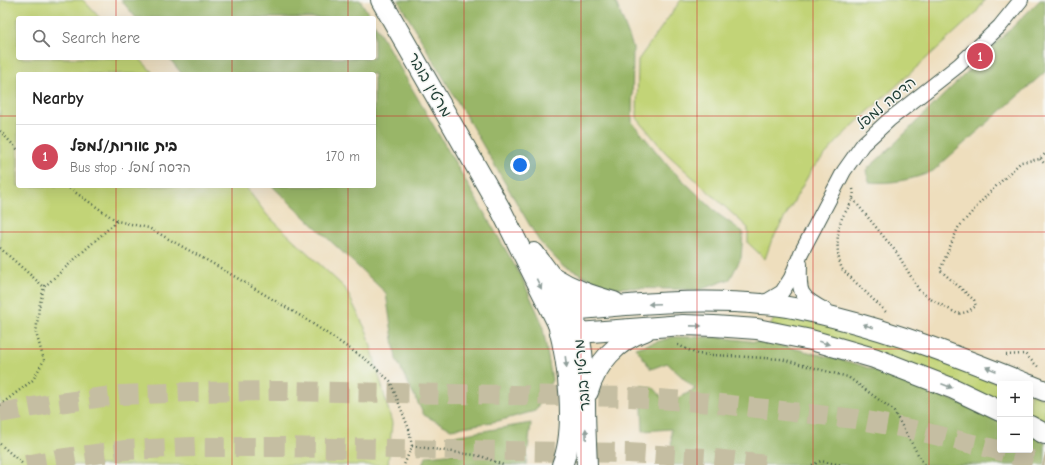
<!DOCTYPE html>
<meta charset="utf-8">
<style>
:root{--surface:#fff;--page:#f2f2f2;--text:#222;--muted:#767676;--line:#e0e0e0;--accent:#d1495b}
body{margin:0;font-family:"Comic Neue","Playpen Sans Hebrew",sans-serif;background:var(--page);color:var(--text)}
.controls{position:absolute;right:12px;bottom:12px;display:grid;overflow:hidden;border-radius:4px;box-shadow:0 4px 16px #0002}
.controls button{width:36px;height:36px;display:grid;place-items:center;padding:0;border:0;border-bottom:1px solid var(--line);background:var(--surface);color:var(--text);font:20px sans-serif}
.you{position:absolute;left:520px;top:165px;width:14px;height:14px;margin:-10px;border:3px solid #fff;border-radius:50%;background:#1a73e8;box-shadow:0 0 0 6px #1a73e833}
.badge{display:grid;place-items:center;width:26px;height:26px;border-radius:50%;background:var(--accent);color:#fff;font-size:13px;font-weight:700}
.pin{position:absolute;translate:-50% -50%;border:2px solid #fff;box-shadow:0 1px 4px #0006}
.list{margin:0;padding:0;list-style:none}
h2{display:flex;justify-content:space-between;align-items:center;height:52px;margin:0;padding:0 16px;font-size:17px}
h2 small{font-size:13px;font-weight:400;color:var(--muted)}
.list li{display:grid;grid-template-columns:26px 1fr auto;gap:12px;align-items:center;box-sizing:border-box;height:64px;padding:0 16px;border-top:1px solid var(--line)}
.list b{display:block;font-size:15px;white-space:nowrap}
.list p{margin:0;font-size:13px;white-space:nowrap;color:var(--muted)}
.list em{font-size:13px;font-style:normal;color:var(--muted)}
.icon{flex:none;width:22px;height:22px;fill:none;stroke:currentColor;stroke-width:2;stroke-linecap:round;stroke-linejoin:round}
.map{position:relative;flex:none;width:1045px;height:465px;overflow:hidden}
.search{position:absolute;background:var(--surface);box-shadow:0 4px 16px #0002;left:16px;top:16px;width:360px;height:44px;display:flex;align-items:center;gap:10px;box-sizing:border-box;padding:0 14px;border-radius:4px;color:var(--muted);font-size:15px}
.panel{position:absolute;background:var(--surface);box-shadow:0 4px 16px #0002;left:16px;top:72px;width:360px;height:116px;border-radius:4px}
.map>svg:first-child{display:block}
.green{fill:#c2d477;stroke:#708856}
.forest{fill:#99b668;stroke:#5c7a4e}
.lines{fill:none;stroke-linecap:round;stroke-linejoin:round}
.secondary-tunnel{stroke:#c5bea2;stroke-width:20;stroke-dasharray:20 10;stroke-linecap:butt}
.street-casing{stroke:#3e5549;stroke-width:16}
.secondary-casing{stroke:#3e5549;stroke-width:22}
.path{stroke:#3e5549;stroke-width:2.5;stroke-dasharray:1 3;stroke-linecap:butt}
.street{stroke:#fff;stroke-width:14}
.secondary{stroke:#fff;stroke-width:20}
.oneway{fill:#8f9e9a}
.grid{fill:none;stroke:#d62828;stroke-width:1;stroke-opacity:0.55}
.labels{text-anchor:middle;stroke-width:3;stroke-linejoin:round;paint-order:stroke}
.street-label{font-size:15px;fill:#1f3d34;stroke:#f6f6f2}
</style>
<div class="map">
<svg width="1045" height="465" viewBox="0 0 1045 465">
<rect width="100%" height="100%" fill="#f6f6f2"/>
<filter id="ink" filterUnits="userSpaceOnUse"><feTurbulence type="fractalNoise" baseFrequency=".025" numOctaves="2"/><feDisplacementMap in="SourceGraphic" scale="8" xChannelSelector="R" yChannelSelector="G"/><feConvolveMatrix kernelMatrix="1 2 1 2 8 2 1 2 1" color-interpolation-filters="sRGB"/></filter>
<filter id="wash" filterUnits="userSpaceOnUse"><feTurbulence type="fractalNoise" baseFrequency=".012" numOctaves="4" result="noise"/><feDisplacementMap in="SourceGraphic" scale="16" xChannelSelector="R" yChannelSelector="G"/><feGaussianBlur stdDeviation="0.9" result="paint"/><feColorMatrix in="noise" values="0 0 0 0 0 0 0 0 0 0 0 0 0 0 0 0 0 1.4 0 .05"/><feComposite in="paint" operator="in"/></filter>
<g filter="url(#wash)">
<rect width="100%" height="100%" fill="#eedebd"/>
<!-- green -->
<g class="green">
<path d="M0,0H83L100,18H18V58H139L154,74H18V186H245L267,215L345,288L367,332L392,423L388,465H0Z"/>
<path d="M681,0H985L975,14L847,131L812,169L771,242L765,259L748,243V228L665,152L637,118L638,60Z"/>
<path d="M776,313L887,339L1000,384V402L771,325Z"/>
<path d="M1030,393L1045,399V423L1030,416Z"/>
</g>
<!-- forest -->
<g class="forest">
<path d="M121,0H360L371,18H136Z"/>
<path d="M398,0H615L633,47L632,122L668,166L718,214L743,232L741,258L730,279L699,290L607,287L562,265L539,241Z"/>
<path d="M1040,0H1045V72L933,171C913,180 890,184 869,182L866,170L886,152Z"/>
<path d="M374,23L522,278L542,323L552,380L535,411L498,421L451,429L424,415L396,359L386,293L272,186H374V74H182L169,58H374Z"/>
<path d="M673,337H717L780,345L857,364L936,393L1000,421V450H1030V435L1045,442V465H672L671,429L643,431L641,386L653,387L668,404L695,389L667,363L651,369L636,348Z"/>
<path d="M531,423L526,465H422L427,456L456,453L454,436Z"/>
</g>
</g>
<g filter="url(#ink)">
<g class="lines">
<!-- secondary-tunnel -->
<g class="secondary-tunnel">
<path d="M0,413L50,404L120,395L193,392L279,391L631,397L711,403L856,419L910,429L994,449L1045,464"/>
<path d="M26,465L59,459L125,450L195,447H278L628,453L706,458L767,465"/>
</g>
<!-- street casing -->
<g class="street-casing">
<g id="street">
<path d="M800,264C799,292 798,296 825,310"/>
<path d="M762,304L782,292L791,278L801,253L844,171L863,144L889,120L959,65L1000,26L1021,0"/>
</g>
</g>
<!-- secondary casing -->
<g class="secondary-casing">
<g id="secondary">
<path d="M381,0L502,212L558,324C568,362 577,429 562,465"/>
<path d="M534,253C547,271 562,289 571,310C584,340 584,372 585,403C585,424 586,444 587,465"/>
<path d="M553,277C574,290 590,295 614,302"/>
<path d="M558,324L571,310C634,304 698,298 761,304C785,305 809,311 833,317C901,334 962,358 1027,384"/>
<path d="M558,324L578,333L683,325L714,326L757,329L811,340L874,358L954,389L1000,411"/>
<path d="M1030,385L1045,391"/>
<path d="M588,392C596,364 617,340 645,331"/>
<path d="M1030,426L1045,434"/>
</g>
</g>
<!-- path -->
<g class="path">
<path d="M0,131L18,150"/>
<path d="M1040,159L1045,164"/>
<path d="M66,186L117,221"/>
<path d="M853,189C856,199 846,210 842,218C836,233 836,254 842,269L886,312"/>
<path d="M853,199L897,253L919,290L932,300L958,314L967,312L976,306L974,300L940,270L958,228L987,195L1021,162L1040,159L1045,154"/>
<path d="M0,248L44,287"/>
<path d="M678,345L697,354L781,359L848,377L893,410L924,465"/>
<path d="M1006,355L1025,354L1038,367"/>
<path d="M0,405L33,380L44,360L36,333L39,307L44,287L117,221L149,228L217,266L304,318L368,361L390,381L409,429L412,446L404,465"/>
<path d="M0,444L24,465"/>
<path d="M412,446L481,456L503,465"/>
<path d="M812,465L821,461L841,465"/>
</g>
<!-- street -->
<use href="#street" class="street"/>
<!-- secondary -->
<use href="#secondary" class="secondary"/>
</g>
<!-- one-way arrows -->
<defs><path id="oneway-solid" d="M-6-.8H1V-3.2L6.5 0L1 3.2V.8H-6Z"/></defs>
<g class="oneway">
<use href="#oneway-solid" transform="translate(539 284) rotate(64)"/>
<use href="#oneway-solid" transform="translate(654 304) rotate(178)"/>
<use href="#oneway-solid" transform="translate(696 326) rotate(1)"/>
<use href="#oneway-solid" transform="translate(868 326) rotate(-163)"/>
<use href="#oneway-solid" transform="translate(824 343) rotate(16)"/>
<use href="#oneway-solid" transform="translate(566 362) rotate(83)"/>
<use href="#oneway-solid" transform="translate(991 369) rotate(-158)"/>
<use href="#oneway-solid" transform="translate(947 386) rotate(21)"/>
<use href="#oneway-solid" transform="translate(586 434) rotate(-92)"/>
</g>
</g>
<!-- grid -->
<path class="grid" d="M116,0V18M232,0V18M348,0V18M464,0V465M581,0V465M697,0V465M813,0V465M929,0V465M116,58V74M232,58V74M348,58V74M0,116H18M374,116H1045M116,186V465M232,186V465M348,186V465M0,232H1045M0,349H1045"/>
<g class="labels">
<!-- street labels -->
<g class="street-label">
<text transform="translate(430 85) rotate(60)" y="5">מרטין בובר</text>
<text transform="translate(886 103) rotate(-40)" y="5">הדסה למפל</text>
<text transform="translate(582 375) rotate(-95)" y="5">מרטין בובר</text>
</g>
</g>
</svg>
<div class="controls">
<button>+</button>
<button>−</button>
</div>
<div class="you"></div>
<div class="pin badge" style="left:980px;top:56px">1</div>
<div class="search"><svg class="icon" aria-label="search" viewBox="0 0 24 24"><circle cx="10" cy="10" r="6"/><path d="M15 15l6 6"/></svg>Search here</div>
<section class="panel">
<h2>Nearby<small></small></h2>
<ul class="list">
<li><span class="badge">1</span><div><b>בית אורות/למפל</b><p>Bus stop · הדסה למפל</p></div><em>170 m</em></li>
</ul>
</section>
</div>
